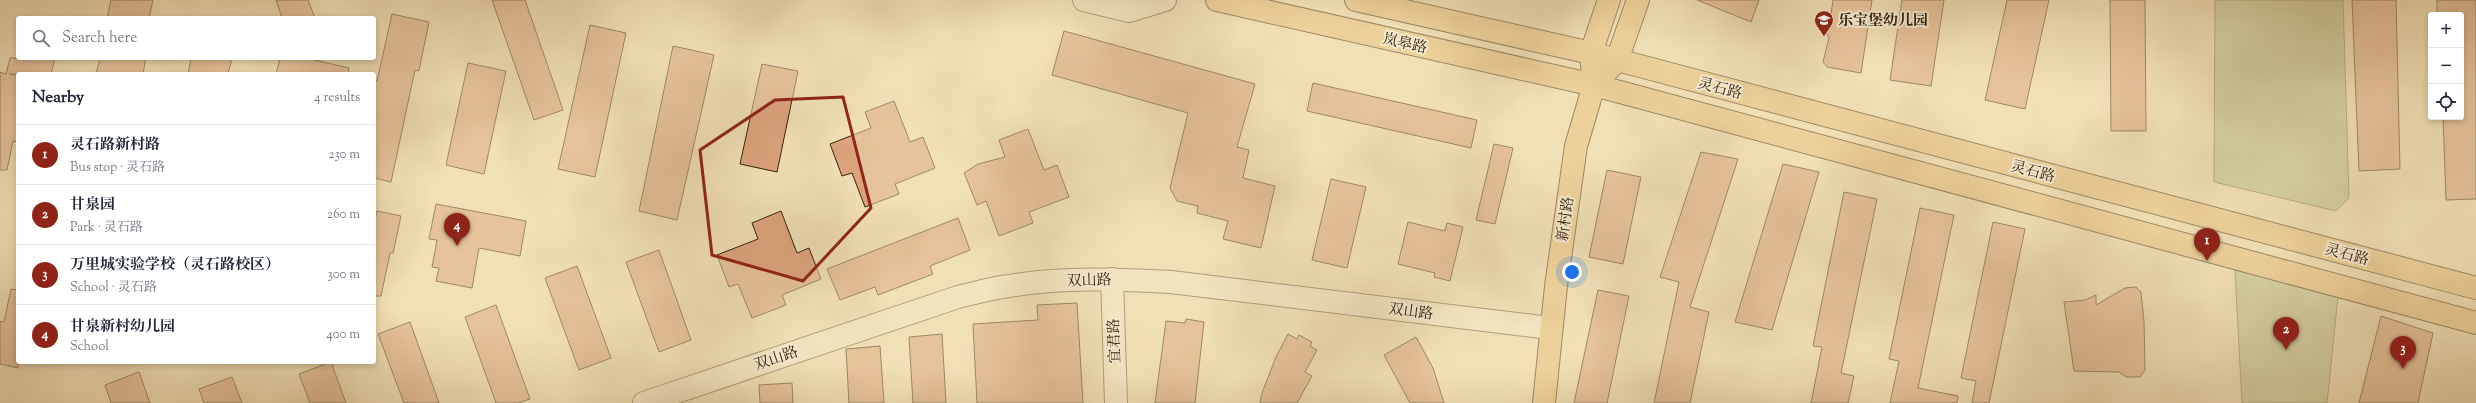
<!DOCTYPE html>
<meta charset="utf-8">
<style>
:root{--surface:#fff;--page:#f2f2f3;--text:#1f2937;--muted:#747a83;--line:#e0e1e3;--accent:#8f2418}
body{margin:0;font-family:"Sorts Mill Goudy","Noto Serif SC",serif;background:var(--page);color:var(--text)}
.controls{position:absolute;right:12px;top:12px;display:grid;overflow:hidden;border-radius:4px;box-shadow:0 2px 6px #0003}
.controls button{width:36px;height:36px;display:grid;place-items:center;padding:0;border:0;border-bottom:1px solid var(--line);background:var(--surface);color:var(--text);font:20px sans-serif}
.you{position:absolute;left:1572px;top:272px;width:14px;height:14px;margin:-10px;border:3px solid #fff;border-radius:50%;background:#1a73e8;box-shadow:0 0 0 6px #1a73e833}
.badge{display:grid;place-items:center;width:26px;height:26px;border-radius:50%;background:var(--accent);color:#fff;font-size:13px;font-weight:700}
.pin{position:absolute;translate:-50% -33px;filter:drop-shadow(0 1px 2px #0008)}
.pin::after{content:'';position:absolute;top:21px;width:14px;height:12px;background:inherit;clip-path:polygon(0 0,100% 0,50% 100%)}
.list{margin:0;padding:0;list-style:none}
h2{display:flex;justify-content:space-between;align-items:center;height:52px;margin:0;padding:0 16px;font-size:17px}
h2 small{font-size:13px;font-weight:400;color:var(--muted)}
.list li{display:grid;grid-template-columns:26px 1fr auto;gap:12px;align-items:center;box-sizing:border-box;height:60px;padding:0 16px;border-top:1px solid var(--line)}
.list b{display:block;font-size:15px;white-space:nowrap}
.list p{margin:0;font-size:13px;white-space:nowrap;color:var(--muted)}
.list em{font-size:13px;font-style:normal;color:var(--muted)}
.icon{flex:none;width:22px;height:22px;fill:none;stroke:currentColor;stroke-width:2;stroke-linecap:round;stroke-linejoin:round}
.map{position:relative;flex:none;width:2476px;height:403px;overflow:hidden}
.search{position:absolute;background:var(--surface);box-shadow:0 2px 6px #0003;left:16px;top:16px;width:360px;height:44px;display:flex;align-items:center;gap:10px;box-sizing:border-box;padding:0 14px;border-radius:4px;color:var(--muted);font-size:15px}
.panel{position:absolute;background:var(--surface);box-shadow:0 2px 6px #0003;left:16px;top:72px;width:360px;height:292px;border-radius:4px}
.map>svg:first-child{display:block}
.green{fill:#b8c28e;stroke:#76724e}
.building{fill:#dca37d;stroke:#34230e}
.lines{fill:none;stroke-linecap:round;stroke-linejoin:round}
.minor-casing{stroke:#635238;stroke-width:24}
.major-casing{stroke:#34230e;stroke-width:24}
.minor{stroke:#f6eacf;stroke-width:22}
.major{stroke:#e8c07a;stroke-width:22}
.marked{fill:none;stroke:#8f2418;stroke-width:3;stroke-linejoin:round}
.labels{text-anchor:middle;stroke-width:4;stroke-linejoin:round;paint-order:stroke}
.poi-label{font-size:15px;font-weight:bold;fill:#34230e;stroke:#f6eacf;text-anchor:start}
.street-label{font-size:15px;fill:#34230e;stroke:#f6eacf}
</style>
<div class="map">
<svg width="2476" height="403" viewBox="0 0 2476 403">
<rect width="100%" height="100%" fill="#f1dfb5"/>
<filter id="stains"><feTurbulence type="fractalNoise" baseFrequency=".005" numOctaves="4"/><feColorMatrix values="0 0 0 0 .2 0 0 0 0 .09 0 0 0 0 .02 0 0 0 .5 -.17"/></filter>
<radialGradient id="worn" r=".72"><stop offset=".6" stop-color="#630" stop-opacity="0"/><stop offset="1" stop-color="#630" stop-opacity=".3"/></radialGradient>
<!-- green -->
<g class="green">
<path d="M2215,0H2343L2349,198L2336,211L2214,182Z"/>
<path d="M2235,270L2338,297L2327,403H2242Z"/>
</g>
<!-- building -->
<g class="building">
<path d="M111,0H153L149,18H107Z"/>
<path d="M276,0H308L315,18H282Z"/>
<path d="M492,0H525L563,110L534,120Z"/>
<path d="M1697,0H1759L1751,22Z"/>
<path d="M1833,0H1872L1861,73L1827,67L1823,62L1829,38L1824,29L1825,24L1831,14Z"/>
<path d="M1902,0H1944L1931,86L1890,80Z"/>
<path d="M2007,0H2049L2025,109L1985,100Z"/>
<path d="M2110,0H2145L2146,131H2111Z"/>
<path d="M2352,0H2396L2400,169L2359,171Z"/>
<path d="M2437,0H2476V199L2446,200L2443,117H2461V15H2437Z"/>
<path d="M392,14L429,22L419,71L415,70L391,182L374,178V80L377,81Z"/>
<path d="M590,25L626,33L595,177L558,169Z"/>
<path d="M1064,31L1255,84L1237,147L1249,150L1243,178L1275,186L1261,248L1223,239L1228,221L1197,213L1198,206L1177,201L1170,188L1188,113L1052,75Z"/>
<path d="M673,46L714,55L677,220L639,211Z"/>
<path d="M10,58H55L51,74H9L18,76V142L13,141L7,170H0V72L6,74Z"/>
<path d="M100,58H146L143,74H96Z"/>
<path d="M191,58H232L228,74H188Z"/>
<path d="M280,58H306L349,68L348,74H276Z"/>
<path d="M468,63L506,71L484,174L446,165Z"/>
<path d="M762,64L798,71L777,172L740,164Z"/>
<path d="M1313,83L1477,120L1471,148L1307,111Z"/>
<path d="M894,101L910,142L923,137L935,168L895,184L899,194L865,207L852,173L842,176L830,144L871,128L865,112Z"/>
<path d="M1028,129L1044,170L1057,165L1069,197L1029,212L1033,223L999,236L986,201L977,205L964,173L978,164L1005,157L999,140Z"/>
<path d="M1494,144L1513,148L1495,224L1476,220Z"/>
<path d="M1701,152L1738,159L1690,307L1709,312L1690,403H1654L1679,282L1660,277Z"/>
<path d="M1783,164L1819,172L1772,330L1735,322Z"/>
<path d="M1607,170L1641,177L1623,264L1589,257Z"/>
<path d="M1331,179L1366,187L1347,268L1312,260Z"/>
<path d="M1844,192L1877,199L1841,373L1854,376L1848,403H1811L1822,347L1813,346Z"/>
<path d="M436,204L526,221L520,256L479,248L472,288L436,281L439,268L432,267L437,240L429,239Z"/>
<path d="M1920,208L1954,215L1918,388L1958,396L1957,403H1890L1899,361L1889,359Z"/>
<path d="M377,211L401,216L393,253H390L381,296H374V224Z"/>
<path d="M781,211L797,253L809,248L821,279L782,295L786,305L752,318L738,284L729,287L717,255L758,239L752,223Z"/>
<path d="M958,218L970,250L930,266L933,274L878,295L875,287L840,300L827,269Z"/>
<path d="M1408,222L1445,231L1447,223L1463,227L1450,281L1434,277L1435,273L1398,264Z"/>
<path d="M1993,222L2025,229L1989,403H1972L1976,381L1961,378Z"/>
<path d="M659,250L691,340L659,352L626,262Z"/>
<path d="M577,266L611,358L579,370L545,278Z"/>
<path d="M2136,287L2141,292L2144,322L2145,370L2140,377H2126L2119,372L2074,371L2064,302L2085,300L2096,295V305L2125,288Z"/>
<path d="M11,289L18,290V368L0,364V321L4,322Z"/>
<path d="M1598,290L1629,296L1607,403H1574Z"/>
<path d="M1077,303L1083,403H977L973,324L1038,320L1037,305Z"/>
<path d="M496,305L530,399L518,403H496L465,317Z"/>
<path d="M2381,316L2433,333L2418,403H2359Z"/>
<path d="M1186,319L1204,322L1195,403H1155L1166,321L1185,323Z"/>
<path d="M410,322L439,403H404L378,334Z"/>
<path d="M942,334L946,403H913L909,337Z"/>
<path d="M1288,334L1297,339L1299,335L1312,342L1310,346L1317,350L1305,372L1312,376L1297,403H1260L1262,393L1276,357Z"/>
<path d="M1416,337L1433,368L1444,403H1410L1384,355Z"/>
<path d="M880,346L884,403H849L846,349Z"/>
<path d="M331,362L346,403H310L299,374Z"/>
<path d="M139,372L150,403H111L105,385Z"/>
<path d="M232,377L242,403H204L199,389Z"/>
<path d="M792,383L793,403H760L759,385Z"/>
</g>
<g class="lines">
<!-- minor casing -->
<g class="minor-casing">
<g id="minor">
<path d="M1084,0L1129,11L1165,0"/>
<path d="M1112,279L1116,403"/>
<path d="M644,403L958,297C975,293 992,288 1009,286C1062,277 1117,279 1171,282L1550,328"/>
</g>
</g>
<!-- major casing -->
<g class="major-casing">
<g id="major">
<path d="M1217,0L1594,85L2476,323"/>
<path d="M1356,0L1591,53L2476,288"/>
<path d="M1607,71L1617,60L1638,0"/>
<path d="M1544,403L1556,286L1576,146L1594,85L1591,53L1609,0"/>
</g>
</g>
<!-- minor -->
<use href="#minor" class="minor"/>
<!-- major -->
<use href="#major" class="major"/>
</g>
<!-- marked area -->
<path d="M0 0H2476V403H0ZM843,97L871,208L803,281L712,255L700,150L775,100Z" fill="#f1dfb5" fill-opacity=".55" fill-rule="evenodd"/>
<path class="marked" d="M843,97L871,208L803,281L712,255L700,150L775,100Z"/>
<!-- icons -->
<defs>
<g id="school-pin" transform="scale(1)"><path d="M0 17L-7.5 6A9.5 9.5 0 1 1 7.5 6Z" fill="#8f2418" stroke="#f6eacf"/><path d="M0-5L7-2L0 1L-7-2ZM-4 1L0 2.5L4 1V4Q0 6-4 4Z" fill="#fff"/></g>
</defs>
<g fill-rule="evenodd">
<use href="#school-pin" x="1824" y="20"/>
</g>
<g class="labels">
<!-- poi labels -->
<g class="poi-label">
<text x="1838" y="25">乐宝堡幼儿园</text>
</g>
<!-- street labels -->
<g class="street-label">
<text transform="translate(1405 43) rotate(13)" y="5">岚皋路</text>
<text transform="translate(1720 88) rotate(15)" y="5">灵石路</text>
<text transform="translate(2033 171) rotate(15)" y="5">灵石路</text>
<text transform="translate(1565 219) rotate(-82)" y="5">新村路</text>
<text transform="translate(2347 254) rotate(15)" y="5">灵石路</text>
<text transform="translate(1089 280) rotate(-2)" y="5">双山路</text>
<text transform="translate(1411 311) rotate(7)" y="5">双山路</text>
<text transform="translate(1114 341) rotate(-92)" y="5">宜君路</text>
<text transform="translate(776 358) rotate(-19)" y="5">双山路</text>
</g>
</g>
<rect width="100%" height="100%" filter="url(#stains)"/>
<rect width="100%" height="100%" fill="url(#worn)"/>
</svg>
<div class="controls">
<button>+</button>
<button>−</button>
<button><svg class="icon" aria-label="locate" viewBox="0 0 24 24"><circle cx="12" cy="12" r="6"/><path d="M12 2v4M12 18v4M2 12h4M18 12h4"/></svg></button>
</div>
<div class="you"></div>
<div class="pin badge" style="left:2207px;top:261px">1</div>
<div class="pin badge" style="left:2286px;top:350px">2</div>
<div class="pin badge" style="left:2403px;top:369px">3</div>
<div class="pin badge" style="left:457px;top:246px">4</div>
<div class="search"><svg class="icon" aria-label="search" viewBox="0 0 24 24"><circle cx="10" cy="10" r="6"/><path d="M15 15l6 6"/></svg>Search here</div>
<section class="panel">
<h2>Nearby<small>4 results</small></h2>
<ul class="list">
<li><span class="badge">1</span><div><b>灵石路新村路</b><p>Bus stop · 灵石路</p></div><em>230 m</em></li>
<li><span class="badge">2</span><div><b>甘泉园</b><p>Park · 灵石路</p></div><em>260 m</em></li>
<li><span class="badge">3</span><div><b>万里城实验学校（灵石路校区）</b><p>School · 灵石路</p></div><em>300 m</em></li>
<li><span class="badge">4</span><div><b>甘泉新村幼儿园</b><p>School</p></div><em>400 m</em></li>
</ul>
</section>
</div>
